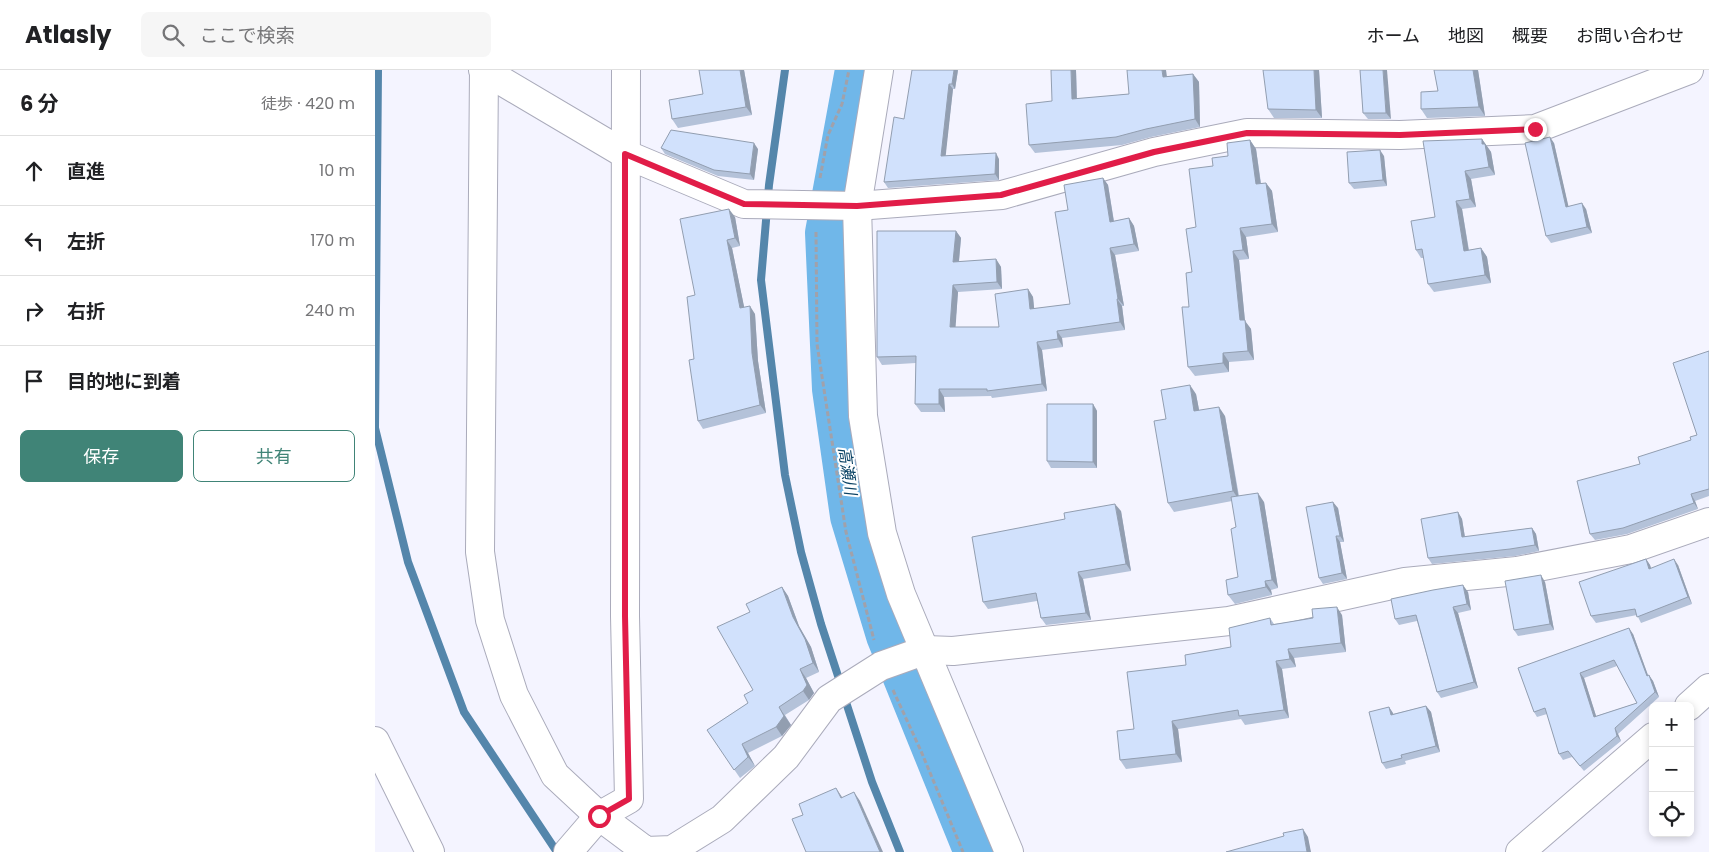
<!DOCTYPE html>
<html lang="ja">
<meta charset="utf-8">
<style>
:root{--surface:#fff;--page:#f6f6f6;--text:#202124;--muted:#757577;--line:#e0e0e0;--accent:#408477}
body{margin:0;font-family:Poppins,"Noto Sans JP",sans-serif;background:var(--page);color:var(--text)}
.controls{position:absolute;right:15px;bottom:15px;display:grid;overflow:hidden;border-radius:8px;box-shadow:0 2px 8px #0003}
.controls button{width:45px;height:45px;display:grid;place-items:center;padding:0;border:0;border-bottom:1px solid var(--line);background:var(--surface);color:var(--text);font:25px sans-serif}
.stop{position:absolute;width:15px;height:15px;margin:-11px;border:4px solid #e11d48;border-radius:50%;background:#fff}
.stop.end{background:#e11d48;border-color:#fff;box-shadow:0 1px 5px #0008}
.list{margin:0;padding:0;list-style:none}
h2{display:flex;justify-content:space-between;align-items:center;height:65px;margin:0;padding:0 20px;font-size:21px}
h2 small{font-size:16px;font-weight:400;color:var(--muted)}
.list li{display:grid;grid-template-columns:32px 1fr auto;gap:15px;align-items:center;box-sizing:border-box;height:70px;padding:0 20px;border-top:1px solid var(--line)}
.list b{display:block;font-size:19px;white-space:nowrap}
.list em{font-size:16px;font-style:normal;color:var(--muted)}
.actions{display:flex;gap:10px;padding:15px 20px}
.actions a{flex:1;padding:11px 0;border:1px solid var(--accent);border-radius:8px;text-align:center;font-size:18px;color:var(--accent)}
.actions .main{background:var(--accent);color:#fff}
.icon{flex:none;width:28px;height:28px;fill:none;stroke:currentColor;stroke-width:2;stroke-linecap:round;stroke-linejoin:round}
.map{position:relative;flex:none;width:1334px;height:782px;overflow:hidden}
header{display:flex;align-items:center;gap:30px;box-sizing:border-box;height:70px;padding:0 25px;background:var(--surface);border-bottom:1px solid var(--line)}
header strong{font-size:24px}
nav{display:flex;gap:28px;margin-inline-start:auto;font-size:18px}
.search{width:350px;height:45px;background:var(--page);display:flex;align-items:center;gap:12px;box-sizing:border-box;padding:0 18px;border-radius:8px;color:var(--muted);font-size:19px}
main{display:flex}
aside{flex:1;background:var(--surface)}
.map>svg:first-child{display:block}
.lines{fill:none;stroke-linecap:round;stroke-linejoin:round}
.stream{stroke:#5486ab;stroke-width:8}
.river{stroke:#70b7e9;stroke-width:48}
.minor-casing{stroke:#aaabbb;stroke-width:30}
.path{stroke:#a1a1aa;stroke-width:3;stroke-dasharray:5 2.5;stroke-linecap:butt}
.minor{stroke:#fff;stroke-width:28}
.wall{fill:#b4c2d9;fill-rule:evenodd}
.shaded-wall{fill:#929eb0}
.building{fill:#d1e1fc;stroke:#929eb0;fill-rule:evenodd}
.route{stroke:#e11d48;stroke-width:6}
.labels{text-anchor:middle;stroke-width:4;stroke-linejoin:round;paint-order:stroke}
.water-label{font-size:16px;font-style:italic;fill:#0b4365;stroke:#fff}
</style>
<header>
<strong>Atlasly</strong>
<div class="search"><svg class="icon" aria-label="search" viewBox="0 0 24 24"><circle cx="10" cy="10" r="6"/><path d="M15 15l6 6"/></svg>ここで検索</div>
<nav><a>ホーム</a><a>地図</a><a>概要</a><a>お問い合わせ</a></nav>
</header>
<main>
<aside>
<h2>6 分<small>徒歩 · 420 m</small></h2>
<ul class="list">
<li><svg class="icon" aria-label="ahead" viewBox="0 0 24 24"><path d="M12 20V5M6 11l6-6 6 6"/></svg><div><b>直進</b></div><em>10 m</em></li>
<li><svg class="icon" aria-label="left" viewBox="0 0 24 24"><path d="M17 20v-9H6M10 6l-5 5 5 5"/></svg><div><b>左折</b></div><em>170 m</em></li>
<li><svg class="icon" aria-label="right" viewBox="0 0 24 24"><path d="M7 20v-9h11M14 6l5 5-5 5"/></svg><div><b>右折</b></div><em>240 m</em></li>
<li><svg class="icon" aria-label="arrive" viewBox="0 0 24 24"><path d="M6 21V4h12l-3 4 3 4H6"/></svg><div><b>目的地に到着</b></div></li>
</ul>
<div class="actions"><a class="main">保存</a><a>共有</a></div>
</aside>
<div class="map">
<svg width="1334" height="782" viewBox="0 0 1334 782">
<rect width="100%" height="100%" fill="#f4f4ff"/>
<g class="lines">
<!-- stream -->
<g class="stream">
<path d="M3,0L0,358L33,492L89,642L182,782"/>
<path d="M410,0L394,115L386,210L410,405L426,482L446,554L466,615"/>
<path d="M469,626L497,712L525,782"/>
</g>
<!-- river -->
<path class="river" d="M484,0L454,163L461,319L479,446L515,565L603,782"/>
<!-- minor casing -->
<g class="minor-casing">
<g id="minor">
<path d="M108,0L250,84L369,134L482,136L627,125L779,82L872,63L1025,65L1160,59L1314,0"/>
<path d="M109,0L105,482L115,550L139,625L180,705L224,746L271,781L297,780L347,749L411,687L454,629L506,596L551,580L578,581L854,551L1030,512L1142,501L1256,479L1334,452"/>
<path d="M504,0L482,136L488,346L507,463L526,524L634,782"/>
<path d="M1314,636L1334,618"/>
<path d="M0,671L55,782"/>
<path d="M193,782L224,746L254,729L250,546L251,0"/>
<path d="M1145,782L1278,667"/>
</g>
</g>
<!-- path -->
<g class="path">
<path d="M445,108L453,65L467,34L474,0"/>
<path d="M441,162L442,274L471,462L499,570"/>
<path d="M518,620L546,681L588,782"/>
</g>
<!-- minor -->
<use href="#minor" class="minor"/>
</g>
<!-- wall -->
<g class="wall">
<path d="M369,0L377,45L303,58L297,49L328,24Z"/>
<path d="M583,0L580,19H578L570,86L624,89V110L513,118L509,112Z"/>
<path d="M701,0L702,29L754,24L792,7L818,4L824,12L825,57L776,67L747,75L660,83L654,75L677,31Z"/>
<path d="M944,0L947,48H899L893,39Z"/>
<path d="M985,0L1016,49H993L988,43Z"/>
<path d="M1059,0H1103L1110,46L1052,48L1046,39L1063,21Z"/>
<path d="M1107,69L1116,82L1120,105L1096,109L1101,137L1087,139L1094,180L1106,178L1112,187L1116,213L1059,222L1053,214L1049,188H1046L1041,180Z"/>
<path d="M875,70L881,79L886,113H891L897,121L903,162L871,167L874,189L864,190L870,251L876,259L879,290L854,292V302L820,306L813,297L814,237L821,157L838,96Z"/>
<path d="M1179,73L1193,136L1211,139L1217,163L1176,173L1171,166Z"/>
<path d="M286,78L383,79L379,110L343,106L290,84Z"/>
<path d="M1009,86L1012,116L979,119L974,113Z"/>
<path d="M728,108L733,115L739,151L754,148L759,156L764,181L740,185L749,236H747L750,260L687,268L688,277L667,280L672,321L617,328L616,326L569,327L570,342H546L540,334L541,293L507,295L502,287L581,161L586,168L584,192L621,189L626,197L627,219L583,222L580,257H624L653,219L658,227L659,239L695,234L693,140Z"/>
<path d="M360,147L365,176L357,178L369,237L380,244L383,291L391,343L328,359L323,351L320,225Z"/>
<path d="M1334,281V426L1320,431L1323,439L1252,464L1220,470L1215,464L1265,394L1316,370L1322,365Z"/>
<path d="M821,324L824,340L850,346L864,426L889,432L903,518L896,520L897,525L860,534L853,525L863,507L861,457L857,431L799,442L793,433L791,349Z"/>
<path d="M718,334L722,341V398H676L672,391Z"/>
<path d="M963,438L969,472H965L972,509L948,514L944,508Z"/>
<path d="M746,441L756,501L708,509L716,550L671,555L666,548L662,531L613,539L608,532Z"/>
<path d="M1083,442L1087,449L1090,467L1157,458L1161,464L1164,481L1140,486L1057,494L1053,488Z"/>
<path d="M1271,489L1275,495L1276,498L1303,495L1317,534L1266,553L1262,545L1221,553L1216,546Z"/>
<path d="M1170,512L1179,560L1143,566L1139,560Z"/>
<path d="M407,517L413,526L424,556L436,577L444,602L431,608L439,623L434,630L410,645L416,655L407,666L373,683L380,696L365,708L332,660L373,633L378,620L375,542Z"/>
<path d="M1093,522L1096,540L1083,543L1103,618L1066,628L1062,622L1042,551L1024,555L1020,549Z"/>
<path d="M967,545L971,582L919,588L921,597L907,599L914,648L870,655L866,649L803,659L807,692L751,699L745,690L759,659L856,577L895,548L899,554Z"/>
<path d="M1258,564L1273,605L1278,611L1284,627L1243,664L1246,671L1209,701L1197,687L1188,690L1184,684L1172,644L1162,647L1159,642L1143,598ZM1242,596L1262,633L1221,646L1209,608Z"/>
<path d="M1051,636L1056,642L1065,682L1030,691L1031,694L1011,699L1007,693L1014,637L1018,644Z"/>
</g>
<!-- shaded-wall -->
<g class="shaded-wall">
<path d="M365,0H369L377,45L371,37Z"/>
<path d="M579,0H583L580,19L577,14Z"/>
<path d="M696,0H701L702,37L697,29Z"/>
<path d="M787,0H791L793,14L788,7Z"/>
<path d="M939,0H944L947,48L941,40Z"/>
<path d="M1008,0H1012L1016,49L1011,43Z"/>
<path d="M1098,0H1103L1110,46L1104,37Z"/>
<path d="M818,4L824,12L825,57L820,49Z"/>
<path d="M574,14L578,19L570,92L566,86Z"/>
<path d="M1175,67L1179,73L1195,143L1191,137Z"/>
<path d="M1107,69L1116,82L1120,105L1114,97L1107,74Z"/>
<path d="M875,70L881,79L887,123L881,114Z"/>
<path d="M379,73L383,79L379,110L375,104Z"/>
<path d="M1005,80L1009,86L1012,116L1008,110Z"/>
<path d="M621,83L624,89V110L620,104Z"/>
<path d="M1090,101L1096,109L1101,137L1095,129Z"/>
<path d="M728,108L733,115L740,159L735,152Z"/>
<path d="M891,113L897,121L903,162L897,154Z"/>
<path d="M1081,131L1087,139L1095,189L1089,181Z"/>
<path d="M1207,133L1211,139L1217,163L1212,157Z"/>
<path d="M354,139L360,147L365,176L360,168Z"/>
<path d="M754,148L759,156L764,181L759,174Z"/>
<path d="M865,158L871,167L874,189L868,180Z"/>
<path d="M581,161L586,168L583,200L578,192Z"/>
<path d="M352,170L357,178L371,246L365,238Z"/>
<path d="M735,178L740,185L749,236L743,229Z"/>
<path d="M1106,178L1112,187L1116,213L1110,205Z"/>
<path d="M858,181L864,190L870,251L876,259L879,290L873,281L865,250Z"/>
<path d="M621,189L626,197L627,219L622,212Z"/>
<path d="M578,215L583,222L580,265L575,257Z"/>
<path d="M653,219L658,227L660,247L655,239Z"/>
<path d="M742,229L747,236L750,260L745,252Z"/>
<path d="M375,236L380,244L383,291L391,343L385,335L377,283Z"/>
<path d="M682,261L687,268L688,277L683,269Z"/>
<path d="M662,272L667,280L672,321L667,314Z"/>
<path d="M848,283L854,292V302L848,293Z"/>
<path d="M815,315L821,324L826,350L819,341Z"/>
<path d="M564,319L569,327L570,342L564,334Z"/>
<path d="M718,334L722,341V398L718,392Z"/>
<path d="M844,337L850,346L864,430L858,421Z"/>
<path d="M883,423L889,432L903,518L897,510Z"/>
<path d="M1316,424L1320,431L1323,439L1319,433Z"/>
<path d="M958,432L963,438L969,472L965,466Z"/>
<path d="M740,434L746,441L756,501L751,494Z"/>
<path d="M1083,442L1087,449L1091,474L1087,467Z"/>
<path d="M1157,458L1161,464L1164,481L1160,475Z"/>
<path d="M961,466L965,472L972,509L967,503Z"/>
<path d="M1271,489L1275,495L1278,505L1274,499Z"/>
<path d="M1299,489L1303,495L1317,534L1313,527Z"/>
<path d="M703,502L708,509L716,550L711,543Z"/>
<path d="M1166,505L1170,512L1179,560L1175,554Z"/>
<path d="M890,511L896,520L897,525L891,517Z"/>
<path d="M1088,515L1093,522L1096,540L1092,534Z"/>
<path d="M407,517L413,526L424,556L436,577L444,602L438,593L418,547Z"/>
<path d="M962,537L967,545L971,582L966,573Z"/>
<path d="M1078,537L1083,543L1103,618L1099,612Z"/>
<path d="M1254,558L1258,564L1275,611L1272,606Z"/>
<path d="M913,579L919,588L921,597L915,589Z"/>
<path d="M901,591L907,599L914,648L909,640Z"/>
<path d="M425,599L431,608L439,623L434,630L428,621Z"/>
<path d="M1205,603L1209,608L1223,652L1219,647Z"/>
<path d="M1274,605L1278,611L1284,627L1280,622Z"/>
<path d="M1051,636L1056,642L1065,682L1061,676Z"/>
<path d="M404,637L416,655L407,666L401,657Z"/>
<path d="M1014,637L1018,643L1020,651L1016,645Z"/>
<path d="M797,651L803,659L807,692L801,684Z"/>
<path d="M1240,658L1243,664L1246,671L1242,666Z"/>
<path d="M367,674L373,683L380,696L373,687Z"/>
<path d="M461,718L467,727L472,737L466,728Z"/>
<path d="M479,722L485,731L508,782H505Z"/>
<path d="M928,759L933,767L936,782H932Z"/>
</g>
<!-- building -->
<g class="building">
<path d="M324,0H365L371,37L297,49L294,30L328,24Z"/>
<path d="M537,0H579L577,14H574L566,86L621,83L620,104L509,112L519,47L529,49Z"/>
<path d="M676,0H696L697,29L754,24L752,0H787L788,7L818,4L820,49L771,59L741,67L654,75L651,34L677,31Z"/>
<path d="M888,0H939L941,40L893,39Z"/>
<path d="M985,0H1008L1011,43H988Z"/>
<path d="M1059,0H1098L1104,37L1046,39V22L1063,21Z"/>
<path d="M296,60L379,73L375,104L339,100L286,78Z"/>
<path d="M1175,67L1191,137L1207,133L1212,157L1171,166L1150,73Z"/>
<path d="M1107,69V74H1110L1114,97L1090,101L1095,129L1081,131L1089,181L1106,178L1110,205L1053,214L1047,179L1041,180L1036,151L1060,147L1048,71Z"/>
<path d="M875,70L881,114L891,113L897,154L865,158L868,180L858,181L865,250H870L873,281L848,283V293L813,297L807,237H814L811,203L817,202L811,159L821,157L814,99L838,96L837,88L853,86L852,73Z"/>
<path d="M1005,80L1008,110L974,113L972,82Z"/>
<path d="M728,108L735,152L754,148L759,174L735,178L743,229H742L745,252L682,261L683,269L662,272L667,314L612,321V319H564V334H540L541,286L502,287V161H581L578,192L621,189L622,212L578,215L575,257H624L620,224L653,219L655,239L695,234L680,142L693,140L689,115Z"/>
<path d="M354,139L360,168L352,170L365,238L375,236L377,283L385,335L323,351L314,290L319,289L312,227L320,225L305,149Z"/>
<path d="M1334,281V419L1316,424L1319,433L1248,458L1215,464L1202,411L1265,394L1263,387L1316,370L1315,367L1322,365L1298,293Z"/>
<path d="M815,315L819,341L844,337L858,421L793,433L779,351L791,349L786,320Z"/>
<path d="M672,334H718V392L672,391Z"/>
<path d="M883,423L897,510L890,511L891,517L853,525L851,510L863,507L856,459L861,457L856,427Z"/>
<path d="M958,432L965,466H961L967,503L944,508L931,437Z"/>
<path d="M740,434L751,494L703,502L711,543L666,548L661,523L608,532L597,467L690,449L689,443Z"/>
<path d="M1083,442L1087,467L1157,458L1160,475L1135,479L1053,488L1046,449Z"/>
<path d="M1271,489L1274,499L1299,489L1313,527L1262,547L1260,539L1216,546L1204,512Z"/>
<path d="M1166,505L1175,554L1139,560L1130,511Z"/>
<path d="M1088,515L1092,534L1078,537L1099,612L1062,622L1041,545L1020,549L1016,529L1058,520Z"/>
<path d="M407,517L418,547L430,569L438,593L425,599L432,615L428,621L404,637L409,646L401,657L367,674L373,687L359,700L332,660L373,633L369,625L378,620L342,557L375,542L371,534Z"/>
<path d="M962,537L966,573L913,579L915,589L901,591L909,640L864,646L863,640L797,651L801,684L745,690L742,661L759,659L752,602L811,595L810,585L856,577L854,558L895,548L896,555L938,548L937,539Z"/>
<path d="M1254,558L1272,606L1274,605L1280,622L1240,658L1242,666L1205,696L1193,681L1184,684L1170,638L1159,642L1143,598ZM1239,590L1262,633L1219,647L1205,603Z"/>
<path d="M1051,636L1061,676L1026,685L1027,688L1007,693L994,642L1014,637L1016,645Z"/>
<path d="M461,718L466,728L479,722L505,782H431L417,749L428,745L424,734Z"/>
<path d="M928,759L932,782H851L909,766L908,763Z"/>
</g>
<g class="lines">
<!-- route -->
<path class="route" d="M224,746L254,729L250,546V84L369,134L482,136L626,125L779,82L872,63L1025,65L1160,59"/>
</g>
<g class="labels">
<!-- water labels -->
<g class="water-label">
<text transform="translate(473 401) rotate(82)" y="6">高瀬川</text>
</g>
</g>
</svg>
<div class="controls">
<button>+</button>
<button>−</button>
<button><svg class="icon" aria-label="locate" viewBox="0 0 24 24"><circle cx="12" cy="12" r="6"/><path d="M12 2v4M12 18v4M2 12h4M18 12h4"/></svg></button>
</div>
<div class="stop" style="left:224px;top:746px"></div>
<div class="stop end" style="left:1160px;top:59px"></div>
</div>
</main>
